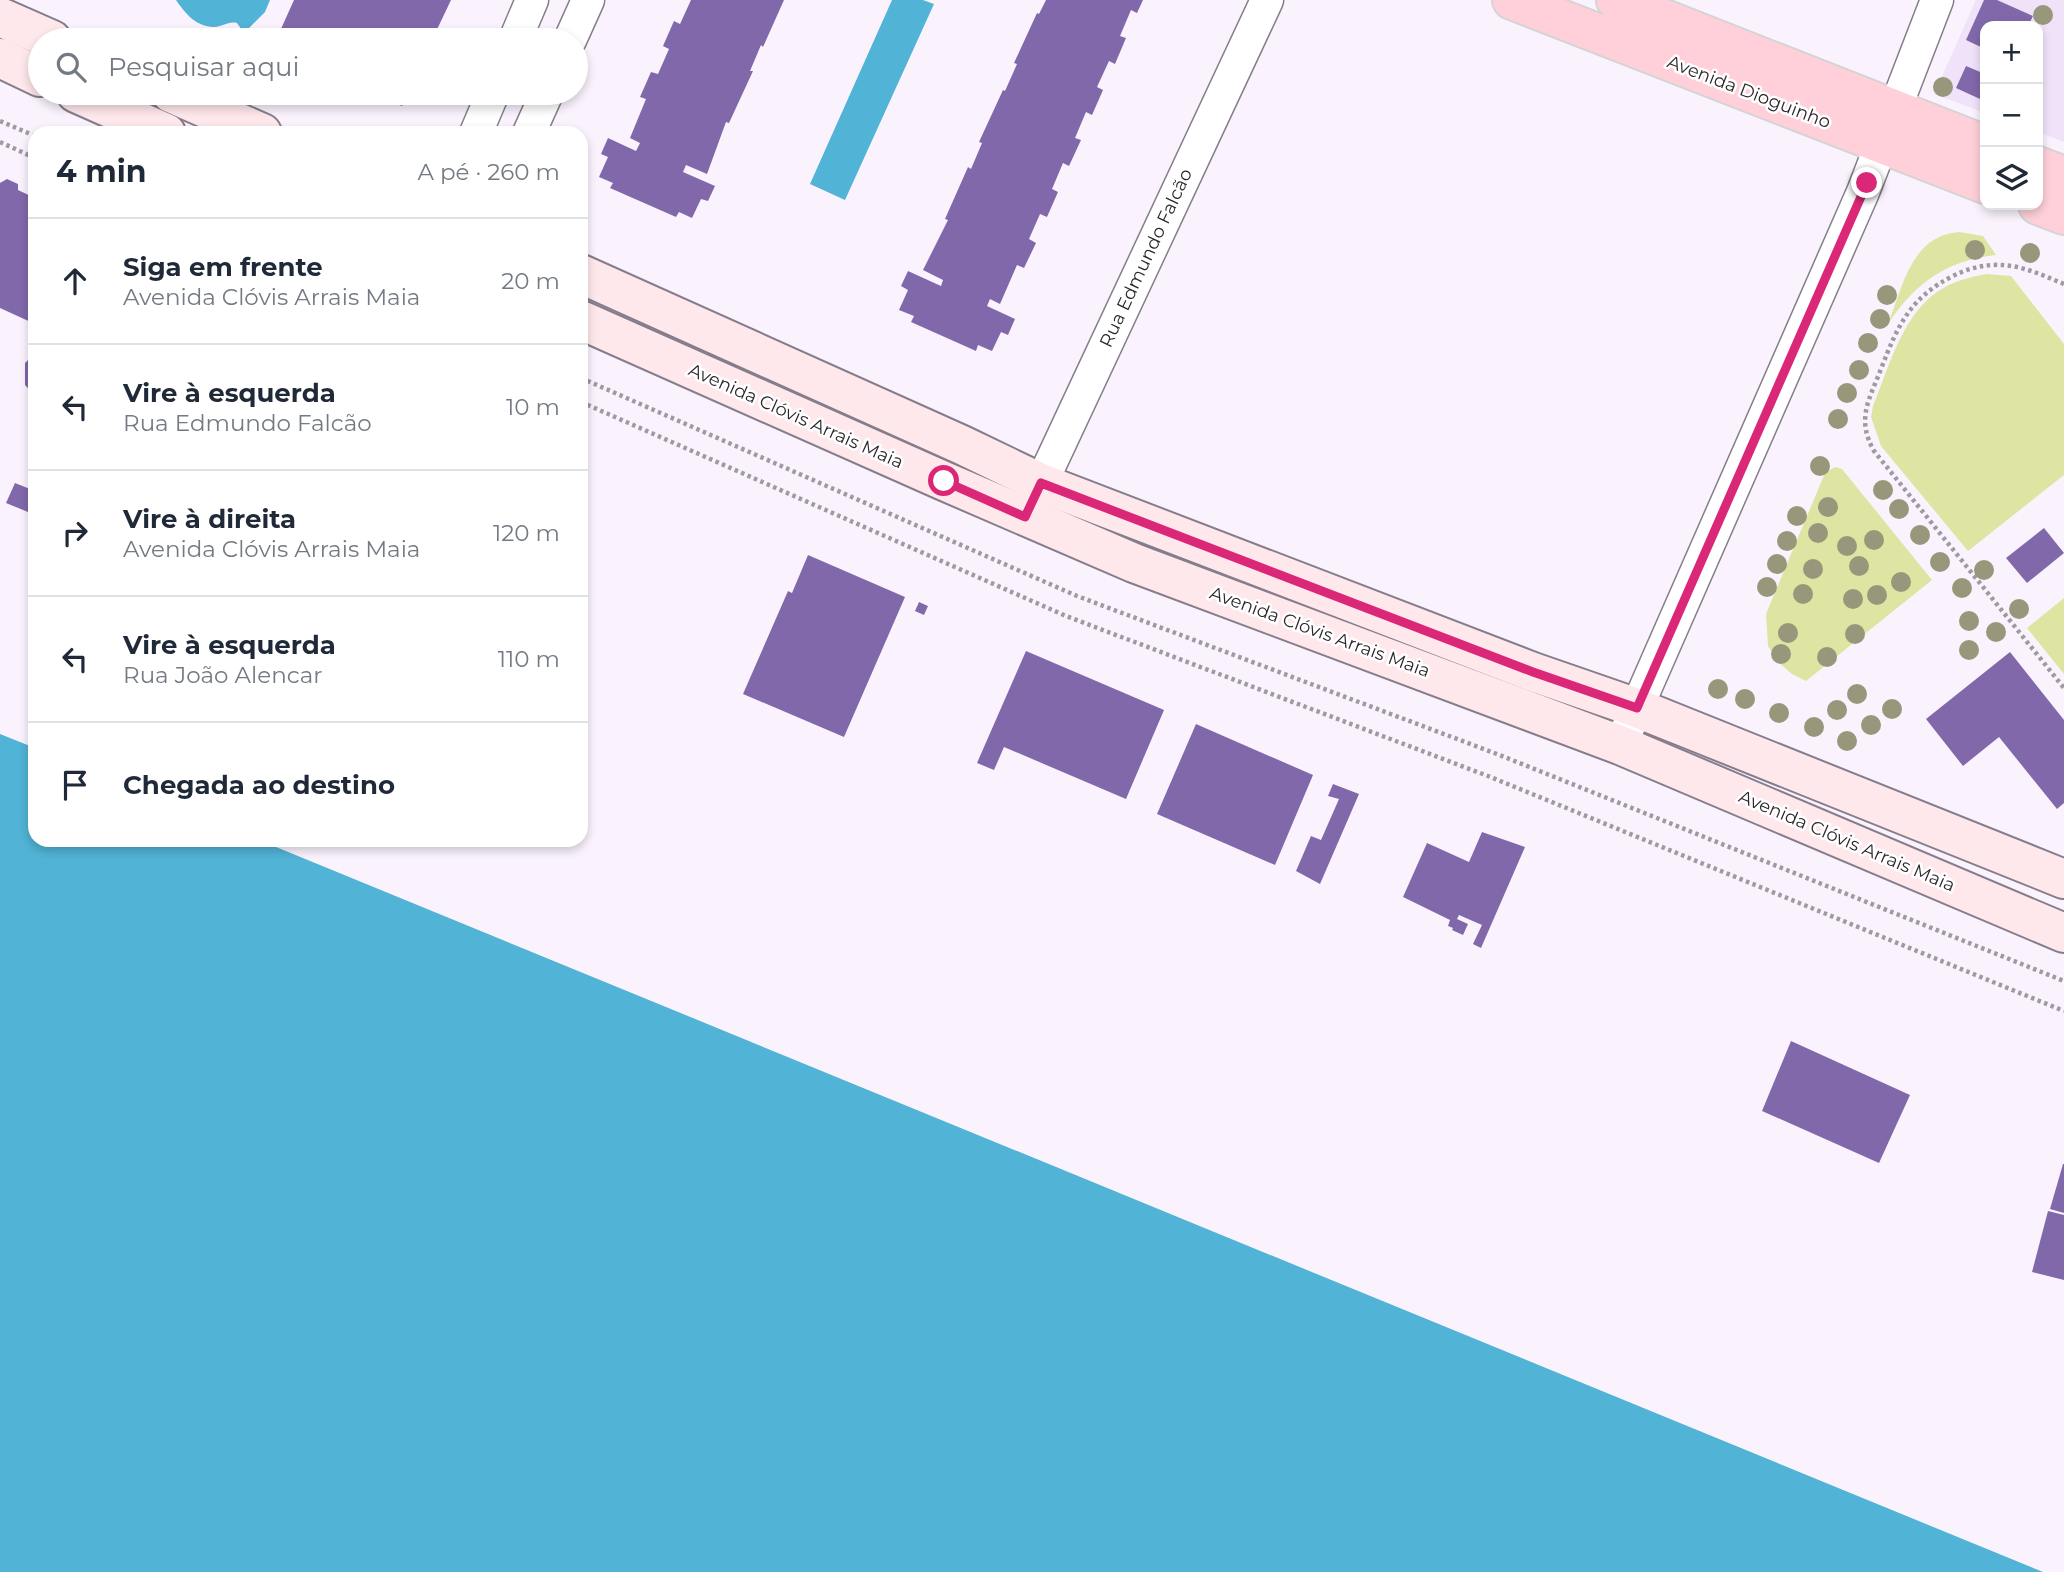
<!DOCTYPE html>
<html lang="pt">
<meta charset="utf-8">
<style>
:root{--surface:#fff;--page:#f6f6f7;--text:#1f2937;--muted:#747a83;--line:#e0e1e3}
body{margin:0;font-family:Montserrat,sans-serif;background:var(--page);color:var(--text)}
.controls{position:absolute;right:21px;top:21px;display:grid;overflow:hidden;border-radius:14px;box-shadow:0 4px 10px #0003}
.controls button{width:63px;height:63px;display:grid;place-items:center;padding:0;border:0;border-bottom:2px solid var(--line);background:var(--surface);color:var(--text);font:35px sans-serif}
.stop{position:absolute;width:21px;height:21px;margin:-16px;border:5px solid #db2777;border-radius:50%;background:#fff}
.stop.end{background:#db2777;border-color:#fff;box-shadow:0 2px 7px #0008}
.list{margin:0;padding:0;list-style:none}
h2{display:flex;justify-content:space-between;align-items:center;height:91px;margin:0;padding:0 28px;font-size:30px}
h2 small{font-size:23px;font-weight:400;color:var(--muted)}
.list li{display:grid;grid-template-columns:46px 1fr auto;gap:21px;align-items:center;box-sizing:border-box;height:126px;padding:0 28px;border-top:2px solid var(--line)}
.list b{display:block;font-size:26px;white-space:nowrap}
.list p{margin:0;font-size:23px;white-space:nowrap;color:var(--muted)}
.list em{font-size:23px;font-style:normal;color:var(--muted)}
.icon{flex:none;width:38px;height:38px;fill:none;stroke:currentColor;stroke-width:2;stroke-linecap:round;stroke-linejoin:round}
.map{position:relative;flex:none;width:2064px;height:1572px;overflow:hidden}
.search{position:absolute;background:var(--surface);box-shadow:0 4px 10px #0003;left:28px;top:28px;width:560px;height:77px;display:flex;align-items:center;gap:18px;box-sizing:border-box;padding:0 24px;border-radius:38px;color:var(--muted);font-size:26px}
.panel{position:absolute;background:var(--surface);box-shadow:0 4px 10px #0003;left:28px;top:126px;width:560px;height:721px;border-radius:21px}
.map>svg:first-child{display:block}
.built{fill:#f0e3f9}
.green{fill:#dee4a1}
.water{fill:#51b3d5}
.building{fill:#8168ab}
.lines{fill:none;stroke-linecap:round;stroke-linejoin:round}
.street-casing{stroke:#857d8b;stroke-width:35}
.secondary-casing{stroke:#857d8b;stroke-width:42}
.primary-casing{stroke:#d5d4d5;stroke-width:42}
.path{stroke:#9f9aa2;stroke-width:4.5;stroke-dasharray:3.5 3.5;stroke-linecap:butt}
.street{stroke:#fff;stroke-width:32}
.secondary{stroke:#ffe8ec;stroke-width:38}
.primary{stroke:#ffd0d9;stroke-width:38}
.tree{fill:#99977b}
.route{stroke:#db2777;stroke-width:9}
.labels{text-anchor:middle;stroke-width:5;stroke-linejoin:round;paint-order:stroke}
.street-label{font-size:18px;fill:#2b282d;stroke:#fff}
</style>
<div class="map">
<svg width="2064" height="1572" viewBox="0 0 2064 1572">
<rect width="100%" height="100%" fill="#faf3fe"/>
<!-- built -->
<path class="built" d="M1976,0H2064V142L2038,132V26H1985V113L1934,94Z"/>
<!-- green -->
<g class="green">
<path d="M1959,232L1983,236L1996,255C1947,260 1915,283 1888,324C1903,286 1911,236 1959,232Z"/>
<path d="M1986,274L2011,276L2064,344V475L1968,551L1881,446L1871,417L1873,406C1890,365 1903,310 1945,287C1958,280 1972,277 1986,274Z"/>
<path d="M1835,467L1842,469L1932,580L1806,681L1792,674L1778,662L1768,646L1766,614L1825,473Z"/>
<path d="M2064,598V674L2027,628Z"/>
</g>
<!-- water -->
<g class="water">
<path d="M176,0H270L265,12L244,33L237,23C228,21 222,27 214,27C196,27 185,13 176,0Z"/>
<path d="M892,0H923L934,4L845,200L810,184Z"/>
<path d="M0,734L35,748V840H259L2043,1572H0Z"/>
</g>
<!-- building -->
<g class="building">
<path d="M294,0H451L432,40H276Z"/>
<path d="M691,0H784L763,47L761,45L750,71H753L729,123L726,122L707,174L686,165L683,172L715,186L708,201L701,199L692,218L679,212L676,217L610,188L613,183L599,177L608,157L601,154L608,138L636,151L640,143L630,138L646,99L640,97L651,72L658,74L669,49L663,46L674,21L680,24Z"/>
<path d="M1046,0H1143L1137,13L1131,10L1120,36L1126,38L1115,64L1109,61L1097,87L1103,90L1092,115L1086,112L1075,138L1081,140L1069,166L1063,163L1052,189L1058,192L1047,217L1040,214L1029,239L1036,243L1024,268L1017,265L1000,304L990,299L987,306L1015,319L1008,335L1001,332L992,351L978,345L976,351L911,322L914,316L899,310L908,290L901,286L908,271L941,286L943,280L923,270L948,220L945,219L968,167L971,169L982,143L979,142L1003,90L1005,91L1017,64L1014,63L1037,13L1039,14Z"/>
<path d="M1984,0H1997L2033,16L2028,26H1985V49L1966,40Z"/>
<path d="M1966,66L1985,74V87L1980,99L1956,88Z"/>
<path d="M372,93H408L402,106Z"/>
<path d="M7,179L18,184V190L35,198V324L0,308V183Z"/>
<path d="M35,353V396L25,385V363Z"/>
<path d="M15,483L35,491L28,512L6,503Z"/>
<path d="M2044,528L2064,553L2027,583L2006,558Z"/>
<path d="M808,555L905,597L844,737L743,694L788,591L792,593Z"/>
<path d="M919,602L928,606L924,615L915,611Z"/>
<path d="M1026,651L1164,710L1126,799L1004,747L994,770L977,763Z"/>
<path d="M2010,652L2064,720V803L2057,809L1999,737L1963,766L1926,719Z"/>
<path d="M1196,724L1313,775L1275,865L1157,814Z"/>
<path d="M1333,784L1359,794L1320,884L1296,871L1311,836L1321,840L1339,799L1328,796Z"/>
<path d="M1482,832L1525,847L1481,948L1473,944L1482,925L1459,915L1457,919L1468,924L1463,935L1452,930L1453,928L1448,926L1450,920L1403,897L1427,843L1469,862Z"/>
<path d="M1791,1041L1910,1095L1879,1163L1762,1111Z"/>
<path d="M2063,1164H2064V1213L2050,1209Z"/>
<path d="M2048,1211L2064,1215V1280L2032,1272Z"/>
</g>
<g class="lines">
<!-- street casing -->
<g class="street-casing">
<g id="street">
<path d="M515,40L532,0"/>
<path d="M570,40L588,0"/>
<path d="M476,133L493,93"/>
<path d="M529,133L547,93"/>
<path d="M1032,503L1267,0"/>
<path d="M1627,730L1863,192L1937,0"/>
</g>
</g>
<!-- secondary casing -->
<g class="secondary-casing">
<g id="secondary">
<path d="M0,17L52,40"/>
<path d="M0,58L40,77"/>
<path d="M76,93L166,133"/>
<path d="M171,93L262,133"/>
<path d="M581,274L962,445L1041,483L1533,672L1637,708L2064,879"/>
<path d="M581,320L944,481L1134,563L1620,745L2064,933"/>
</g>
</g>
<!-- primary casing -->
<g class="primary-casing">
<g id="primary">
<path d="M1512,0L1985,184"/>
<path d="M1616,0L1985,145"/>
<path d="M2038,166L2064,176"/>
<path d="M2038,205L2064,215"/>
</g>
</g>
<!-- path -->
<g class="path">
<path d="M0,121L35,136"/>
<path d="M0,142L35,158"/>
<path d="M2064,284C2044,276 2024,266 2002,265C1986,264 1969,268 1955,275C1910,297 1898,325 1881,369C1869,400 1856,419 1874,451L2064,688"/>
<path d="M581,378L1077,596L1497,754L2064,981"/>
<path d="M581,402L1066,616L1488,776L2064,1011"/>
</g>
<!-- street -->
<use href="#street" class="street"/>
<!-- secondary -->
<use href="#secondary" class="secondary"/>
<!-- primary -->
<use href="#primary" class="primary"/>
</g>
<!-- trees -->
<g class="tree">
<circle cx="2043" cy="15" r="10"/>
<circle cx="1943" cy="87" r="10"/>
<circle cx="1975" cy="250" r="10"/>
<circle cx="2030" cy="253" r="10"/>
<circle cx="1887" cy="295" r="10"/>
<circle cx="1880" cy="319" r="10"/>
<circle cx="1868" cy="343" r="10"/>
<circle cx="1859" cy="370" r="10"/>
<circle cx="1847" cy="393" r="10"/>
<circle cx="1838" cy="419" r="10"/>
<circle cx="1820" cy="466" r="10"/>
<circle cx="1883" cy="490" r="10"/>
<circle cx="1828" cy="507" r="10"/>
<circle cx="1899" cy="509" r="10"/>
<circle cx="1797" cy="516" r="10"/>
<circle cx="1818" cy="533" r="10"/>
<circle cx="1920" cy="535" r="10"/>
<circle cx="1874" cy="540" r="10"/>
<circle cx="1787" cy="541" r="10"/>
<circle cx="1847" cy="546" r="10"/>
<circle cx="1940" cy="562" r="10"/>
<circle cx="1777" cy="564" r="10"/>
<circle cx="1859" cy="566" r="10"/>
<circle cx="1813" cy="569" r="10"/>
<circle cx="1984" cy="570" r="10"/>
<circle cx="1901" cy="582" r="10"/>
<circle cx="1767" cy="587" r="10"/>
<circle cx="1962" cy="588" r="10"/>
<circle cx="1803" cy="594" r="10"/>
<circle cx="1877" cy="595" r="10"/>
<circle cx="1853" cy="599" r="10"/>
<circle cx="2019" cy="609" r="10"/>
<circle cx="1969" cy="621" r="10"/>
<circle cx="1996" cy="632" r="10"/>
<circle cx="1788" cy="633" r="10"/>
<circle cx="1855" cy="634" r="10"/>
<circle cx="1969" cy="650" r="10"/>
<circle cx="1781" cy="654" r="10"/>
<circle cx="1827" cy="657" r="10"/>
<circle cx="1718" cy="689" r="10"/>
<circle cx="1857" cy="694" r="10"/>
<circle cx="1745" cy="699" r="10"/>
<circle cx="1892" cy="709" r="10"/>
<circle cx="1837" cy="710" r="10"/>
<circle cx="1779" cy="713" r="10"/>
<circle cx="1871" cy="725" r="10"/>
<circle cx="1814" cy="727" r="10"/>
<circle cx="1847" cy="741" r="10"/>
</g>
<g class="lines">
<!-- route -->
<path class="route" d="M944,481L1025,517L1041,483L1533,672L1637,708L1867,183"/>
</g>
<g class="labels">
<!-- street labels -->
<g class="street-label">
<text transform="translate(1749 92) rotate(21)" y="6">Avenida Dioguinho</text>
<text transform="translate(1146 258) rotate(-65)" y="6">Rua Edmundo Falcão</text>
<text transform="translate(796 416) rotate(24)" y="6">Avenida Clóvis Arrais Maia</text>
<text transform="translate(1320 632) rotate(20)" y="6">Avenida Clóvis Arrais Maia</text>
<text transform="translate(1847 841) rotate(23)" y="6">Avenida Clóvis Arrais Maia</text>
</g>
</g>
</svg>
<div class="controls">
<button>+</button>
<button>−</button>
<button><svg class="icon" aria-label="layers" viewBox="0 0 24 24"><path d="M12 4l9 5-9 5-9-5zM3 14l9 5 9-5"/></svg></button>
</div>
<div class="stop" style="left:944px;top:481px"></div>
<div class="stop end" style="left:1867px;top:183px"></div>
<div class="search"><svg class="icon" aria-label="search" viewBox="0 0 24 24"><circle cx="10" cy="10" r="6"/><path d="M15 15l6 6"/></svg>Pesquisar aqui</div>
<section class="panel">
<h2>4 min<small>A pé · 260 m</small></h2>
<ul class="list">
<li><svg class="icon" aria-label="ahead" viewBox="0 0 24 24"><path d="M12 20V5M6 11l6-6 6 6"/></svg><div><b>Siga em frente</b><p>Avenida Clóvis Arrais Maia</p></div><em>20 m</em></li>
<li><svg class="icon" aria-label="left" viewBox="0 0 24 24"><path d="M17 20v-9H6M10 6l-5 5 5 5"/></svg><div><b>Vire à esquerda</b><p>Rua Edmundo Falcão</p></div><em>10 m</em></li>
<li><svg class="icon" aria-label="right" viewBox="0 0 24 24"><path d="M7 20v-9h11M14 6l5 5-5 5"/></svg><div><b>Vire à direita</b><p>Avenida Clóvis Arrais Maia</p></div><em>120 m</em></li>
<li><svg class="icon" aria-label="left" viewBox="0 0 24 24"><path d="M17 20v-9H6M10 6l-5 5 5 5"/></svg><div><b>Vire à esquerda</b><p>Rua João Alencar</p></div><em>110 m</em></li>
<li><svg class="icon" aria-label="arrive" viewBox="0 0 24 24"><path d="M6 21V4h12l-3 4 3 4H6"/></svg><div><b>Chegada ao destino</b></div></li>
</ul>
</section>
</div>
